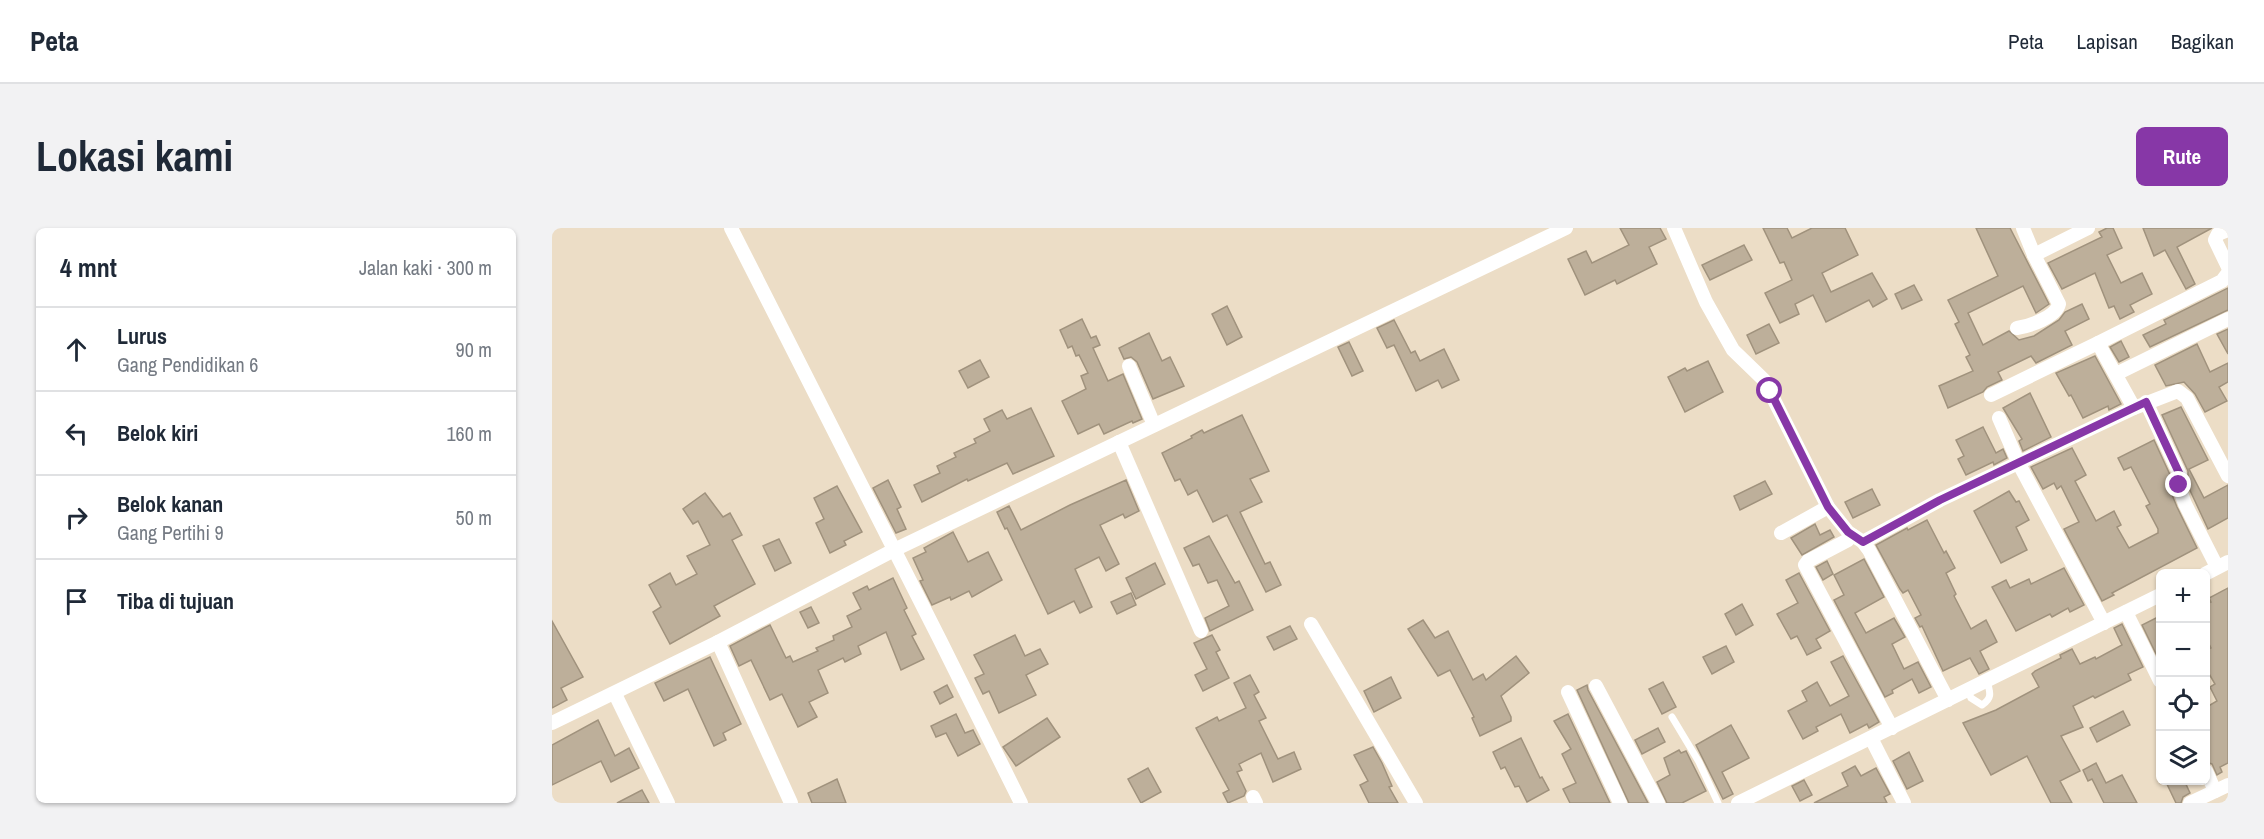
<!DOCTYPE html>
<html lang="id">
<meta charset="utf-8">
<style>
:root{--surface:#fff;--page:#f2f2f3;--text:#1f2937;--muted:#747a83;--line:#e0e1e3;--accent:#8737a7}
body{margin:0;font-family:"Archivo Narrow",sans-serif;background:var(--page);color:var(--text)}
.controls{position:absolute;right:18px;bottom:18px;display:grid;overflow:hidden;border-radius:9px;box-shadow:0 2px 4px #0004}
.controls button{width:54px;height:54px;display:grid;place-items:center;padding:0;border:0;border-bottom:2px solid var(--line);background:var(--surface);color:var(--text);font:30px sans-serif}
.stop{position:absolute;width:18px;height:18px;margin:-14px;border:4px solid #8737a7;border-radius:50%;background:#fff}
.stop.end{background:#8737a7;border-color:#fff;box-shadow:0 2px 6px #0008}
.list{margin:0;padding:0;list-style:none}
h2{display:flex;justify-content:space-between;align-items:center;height:78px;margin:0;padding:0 24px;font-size:26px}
h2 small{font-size:20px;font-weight:400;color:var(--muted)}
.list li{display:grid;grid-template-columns:39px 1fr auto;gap:18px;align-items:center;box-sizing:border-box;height:84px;padding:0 24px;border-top:2px solid var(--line)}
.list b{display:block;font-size:22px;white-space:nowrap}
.list p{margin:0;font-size:20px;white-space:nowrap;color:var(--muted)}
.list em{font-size:20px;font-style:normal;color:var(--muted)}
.icon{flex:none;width:33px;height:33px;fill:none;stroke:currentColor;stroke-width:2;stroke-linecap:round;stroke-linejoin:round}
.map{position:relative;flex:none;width:1676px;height:575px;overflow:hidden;border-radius:9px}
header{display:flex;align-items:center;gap:36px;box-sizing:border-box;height:84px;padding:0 30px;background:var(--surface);border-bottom:2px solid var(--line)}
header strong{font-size:28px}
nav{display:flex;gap:33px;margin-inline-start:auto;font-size:21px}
.intro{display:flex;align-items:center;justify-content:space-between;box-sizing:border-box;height:144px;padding:0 36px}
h1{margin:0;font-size:42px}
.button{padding:15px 27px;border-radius:9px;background:var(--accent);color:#fff;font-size:21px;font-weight:700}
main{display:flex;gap:36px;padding:0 36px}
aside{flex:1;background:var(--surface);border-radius:9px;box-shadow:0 2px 4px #0004}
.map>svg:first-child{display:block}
.building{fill:#bdaf9a;stroke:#a0927d;stroke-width:1.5}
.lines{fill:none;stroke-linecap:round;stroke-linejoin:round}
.service{stroke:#fff;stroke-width:7}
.minor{stroke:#fff;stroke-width:14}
.route{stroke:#8737a7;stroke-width:8}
</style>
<header>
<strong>Peta</strong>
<nav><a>Peta</a><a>Lapisan</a><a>Bagikan</a></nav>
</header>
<div class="intro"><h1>Lokasi kami</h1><a class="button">Rute</a></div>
<main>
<aside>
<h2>4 mnt<small>Jalan kaki · 300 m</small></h2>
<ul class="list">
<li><svg class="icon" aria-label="ahead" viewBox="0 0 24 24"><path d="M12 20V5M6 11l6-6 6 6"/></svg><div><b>Lurus</b><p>Gang Pendidikan 6</p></div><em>90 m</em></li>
<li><svg class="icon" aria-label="left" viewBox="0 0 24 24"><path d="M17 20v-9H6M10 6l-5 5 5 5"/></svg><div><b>Belok kiri</b></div><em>160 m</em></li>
<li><svg class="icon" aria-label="right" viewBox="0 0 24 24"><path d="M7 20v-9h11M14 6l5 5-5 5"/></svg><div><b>Belok kanan</b><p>Gang Pertihi 9</p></div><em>50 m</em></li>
<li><svg class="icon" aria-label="arrive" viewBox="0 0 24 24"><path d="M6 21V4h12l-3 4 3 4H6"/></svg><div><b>Tiba di tujuan</b></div></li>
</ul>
</aside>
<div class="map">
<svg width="1676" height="575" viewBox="0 0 1676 575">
<rect width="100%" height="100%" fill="#ecddc6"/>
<!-- building -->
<g class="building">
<path d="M1068,0H1108L1114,11L1097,19L1105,36L1065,56L1063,52L1033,67L1016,31L1034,23L1040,35L1077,17Z"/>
<path d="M1211,0H1235L1240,10L1260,0H1293L1306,27L1270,45L1279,64L1320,45L1335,71L1321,79L1317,72L1274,94L1261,67L1243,76L1247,86L1228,95L1213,65L1240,52L1232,34L1228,35Z"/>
<path d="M1424,0H1458L1497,76L1484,85L1471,58L1416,85L1431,117L1457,103L1467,112L1482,108L1507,92L1513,84L1530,76L1537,91L1513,103L1520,117L1484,135L1479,128L1446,144L1450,152L1435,159L1431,164L1396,180L1387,158L1421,143L1414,129L1418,127L1403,96L1407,94L1396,72L1446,48Z"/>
<path d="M1555,0H1561L1570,20L1555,27L1569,55L1590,45L1600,66L1578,77L1582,84L1568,91L1562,78L1557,80L1543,45L1510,61L1496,35L1550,9L1547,4Z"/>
<path d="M1591,0H1660L1625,19L1643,56L1634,61L1613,22L1602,28Z"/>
<path d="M1192,17L1200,32L1158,52L1150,37Z"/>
<path d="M1362,57L1370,72L1350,81L1343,66Z"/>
<path d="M1676,60V82L1598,119L1591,107L1614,96L1612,92Z"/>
<path d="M675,78L690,109L675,117L660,86Z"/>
<path d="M530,91L539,110L544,108L548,117L541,120L556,153L571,146L590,191L581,195L580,193L552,206L547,196L526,206L510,173L534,161L529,148L536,145L527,127L524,128L520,118L516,120L508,102Z"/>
<path d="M842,92L859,125L863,123L868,133L892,121L907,152L890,160L886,152L864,163L842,117L835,120L825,100Z"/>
<path d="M1217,96L1227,115L1204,126L1195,107Z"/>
<path d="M1676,101V126L1665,106Z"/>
<path d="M597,105L610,133L618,129L632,158L601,171L585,134L579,129L572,131L567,120Z"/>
<path d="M1569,113L1577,129L1567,134L1558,119Z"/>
<path d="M797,114L811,143L800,148L786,119Z"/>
<path d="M1645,116L1658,144L1676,135V154L1667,159L1675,173L1653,184L1643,166L1632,154L1614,158L1603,137Z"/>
<path d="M1543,128L1569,176L1557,182L1556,178L1531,190L1519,167L1517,168L1504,145Z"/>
<path d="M428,132L437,149L416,160L407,143Z"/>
<path d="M1156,133L1171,164L1133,184L1116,149L1133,140L1135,143Z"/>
<path d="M1478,165L1499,209L1471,223L1467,213L1470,211L1451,180Z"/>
<path d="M1629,179L1656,232L1637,241L1652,270L1676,257V290L1656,301L1636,258V243L1610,187Z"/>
<path d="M479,180L502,228L461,246L455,235L416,253L415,251L370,274L362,257L388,245L385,238L404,229L402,225L424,215L422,211L438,203L432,191L450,182L455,191Z"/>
<path d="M690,187L717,243L698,251L710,274L688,284L713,336L718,334L729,357L714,364L675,287L661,294L645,262L636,267L628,251L623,253L610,225L640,210L639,208L650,202L652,205Z"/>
<path d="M1431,199L1444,225L1451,221L1455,230L1442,237L1441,234L1414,247L1406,231L1412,228L1404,212Z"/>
<path d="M1602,212L1619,249L1618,262L1625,279L1645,320L1560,365L1562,367L1550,373L1512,301L1527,294L1509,258L1505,261L1502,255L1491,261L1479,239L1520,220L1534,247L1523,253L1544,293L1562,283L1569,297L1565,299L1577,320L1606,305V301L1594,278L1598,276L1579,239L1572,242L1566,230Z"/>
<path d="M336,252L349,279L345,281L354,301L344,305L321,260Z"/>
<path d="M574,252L587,283L573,290L571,286L548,297L567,336L554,343L547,329L523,341L540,379L528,385L522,373L496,386L455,300L453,301L445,284L457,278L469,302L518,277Z"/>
<path d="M1213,253L1220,266L1188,282L1182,268Z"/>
<path d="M285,258L310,304L292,313L294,317L278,325L264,295L272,291L262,270Z"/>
<path d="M1320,261L1328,277L1301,290L1293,274Z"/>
<path d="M1457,263L1464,274L1467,273L1477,292L1464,299L1475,322L1449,335L1422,283Z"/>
<path d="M153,265L171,289L178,285L190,307L180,312L203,356L162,378L168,388L118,416L101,384L109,379L97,357L118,345L124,357L145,346L135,328L158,317L146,293L141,296L131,281Z"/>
<path d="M1375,292L1392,325L1394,323L1403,340L1394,345L1404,366L1402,368L1419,401L1434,392L1445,414L1428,423L1437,441L1427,446L1418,430L1391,443L1370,398L1368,399L1363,390L1369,387L1356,362L1351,365L1348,361L1324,317L1355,300L1356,302Z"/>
<path d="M1263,296L1268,307L1278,302L1282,309L1250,327L1239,310Z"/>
<path d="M401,304L416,334L436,324L450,352L420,369L417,363L399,372L398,369L380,377L368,353L371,352L361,330L374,324L372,320Z"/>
<path d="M657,308L683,355L687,353L701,382L658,403L653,390L677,378L665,352L656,355L647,336L641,338L632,320Z"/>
<path d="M227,311L239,335L223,343L211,318Z"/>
<path d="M1312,331L1332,369L1303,385L1314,405L1342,390L1353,409L1340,416L1352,441L1366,434L1379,459L1367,465L1360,451L1340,462L1341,465L1333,469L1282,372L1292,367L1282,347Z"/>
<path d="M1275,333L1281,346L1271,352L1264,339Z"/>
<path d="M603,335L613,356L584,371L574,350Z"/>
<path d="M1512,340L1532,377L1518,384L1516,380L1500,389L1498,386L1464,403L1440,359L1454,352L1458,360L1477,351L1479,356Z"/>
<path d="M1247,345L1278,403L1264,411L1269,420L1255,427L1245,408L1239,411L1225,386L1246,375L1234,352Z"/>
<path d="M341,350L355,380L352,382L364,406L360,408L372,431L349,442L334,404L306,418L309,426L293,434L291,430L266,442L276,465L257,474L265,489L246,499L230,466L218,472L199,432L187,438L178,418L218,397L234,430L238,428L241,434L266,423L264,420L282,412L281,408L300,399L295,388L309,381L301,365L315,358L317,362Z"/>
<path d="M1676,360V535L1668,539L1670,544L1665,547L1660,536L1653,534V480L1665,473L1658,459L1663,456L1653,439V423L1659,420L1653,408V376L1659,374L1657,370Z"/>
<path d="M579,365L584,377L565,386L559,374Z"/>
<path d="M1190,376L1201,397L1184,407L1173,386Z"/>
<path d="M259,379L267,395L256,400L248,384Z"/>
<path d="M1608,388V434L1590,397Z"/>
<path d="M871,392L883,410L896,403L921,452L931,446L934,452L964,428L977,445L949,468L959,489V493L928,508L920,490L922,489L898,442L886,448L856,401Z"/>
<path d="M0,393L31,449L9,460L15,472L0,480Z"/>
<path d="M1570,396L1591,439L1576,446L1579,452L1543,470L1541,468L1521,478L1531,499L1509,508L1528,543L1508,553L1520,575H1499L1475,528L1439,547L1411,495L1444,482L1487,459L1480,446L1483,443L1509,430L1508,427L1520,421L1528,436L1543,429L1544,431L1570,417L1562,400Z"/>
<path d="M738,398L745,411L722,422L715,409Z"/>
<path d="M463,407L473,428L488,421L496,436L474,447L484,467L447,485L437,463L431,466L423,450L432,446L422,427Z"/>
<path d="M660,407L668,422L664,424L677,450L651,463L643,447L655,441L642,415Z"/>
<path d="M1174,418L1182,434L1160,446L1151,429Z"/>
<path d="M1291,428L1327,494L1317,500L1315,496L1298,505L1289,486L1264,499L1266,503L1251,511L1236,483L1255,473L1250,463L1265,454L1278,478L1297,468L1279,434Z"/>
<path d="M158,429L189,496L171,505L174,512L162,518L136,461L112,473L103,455Z"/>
<path d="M698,447L707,464L702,467L714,490L707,493L726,531L742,524L749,541L721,554L709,525L687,536L690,542L685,544L694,563L692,568L676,575L671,565L677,562L644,500L665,489L667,493L694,480L682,455Z"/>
<path d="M839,449L849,470L822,484L812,463Z"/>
<path d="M1111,454L1124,479L1110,486L1097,461Z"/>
<path d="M395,457L401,469L388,476L382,464Z"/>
<path d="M1035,457L1036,462L1096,575H1077L1025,462Z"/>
<path d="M1571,483L1578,497L1545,514L1538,500Z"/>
<path d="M404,486L413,505L421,502L428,516L406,528L394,505L384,509L379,498Z"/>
<path d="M1016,486L1058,575H1018L1011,561L1024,555L1010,526L1019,521L1002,493Z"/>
<path d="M495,490L508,509L464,538L451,519Z"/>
<path d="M46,492L63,528L77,520L87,540L59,554L49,533L0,557V517Z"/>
<path d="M1179,497L1197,530L1170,544L1181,566L1171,571L1144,517Z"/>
<path d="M1106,500L1113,514L1090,526L1083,512Z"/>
<path d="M969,510L988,550L990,549L997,562L975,574L967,558L963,559L953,539L949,541L941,524Z"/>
<path d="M821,519L830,535L840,558L837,559L846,575H817L808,557L816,553L802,527Z"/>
<path d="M1127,522L1129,525L1134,523L1154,563L1130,575H1115L1105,554L1118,547L1112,530Z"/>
<path d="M1357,524L1371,553L1355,561L1341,533Z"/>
<path d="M1544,535L1554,555L1570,547L1585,575H1552L1540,551L1536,553L1531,542Z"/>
<path d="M1303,538L1309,548L1324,540L1338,566L1332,569L1335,575H1262L1296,558L1290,545Z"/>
<path d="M596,540L609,564L589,575L576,551Z"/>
<path d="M285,551L294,575H260L256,565Z"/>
<path d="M1252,552L1260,567L1248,573L1240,558Z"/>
<path d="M1613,552H1632L1638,565L1631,569L1629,575H1624Z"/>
<path d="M90,562L97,575H65Z"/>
</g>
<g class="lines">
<!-- service -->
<g class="service">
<path d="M1416,463L1419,470L1430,477C1441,470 1438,464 1435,453"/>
<path d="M1120,489L1147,534L1166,575"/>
</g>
<!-- minor -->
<g class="minor">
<path d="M179,0L388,412L469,575"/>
<path d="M1122,0L1154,74L1181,122L1212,152L1276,279L1296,304L1311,314L1317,322L1396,472"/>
<path d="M1676,2L1666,6L1663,12L1676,39"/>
<path d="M1482,27L1536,0"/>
<path d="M1465,100C1478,98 1504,89 1507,76L1482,27L1471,0"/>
<path d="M577,138L602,197"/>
<path d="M1564,146L1676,91"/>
<path d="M1439,167L1546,115"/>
<path d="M1594,174L1628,247L1627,259L1633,276L1665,339"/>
<path d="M1582,180L1546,115L1670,53L1676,45"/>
<path d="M1447,190L1467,236L1552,395"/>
<path d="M567,214L649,403"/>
<path d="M1229,305L1276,279"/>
<path d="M1300,307L1296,312L1256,333L1253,337L1340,500"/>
<path d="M1311,314L1388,272L1582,180L1626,163L1635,170L1676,248"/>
<path d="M1653,346L1676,334"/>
<path d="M1574,384L1608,453"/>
<path d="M759,396L864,575"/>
<path d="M166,414L239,575"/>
<path d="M1044,458L1106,575"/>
<path d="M1016,464L1068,575"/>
<path d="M63,466L116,575"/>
<path d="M0,495L166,414L342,322L1014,0"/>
<path d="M1319,510L1352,575"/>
<path d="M1654,543L1663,563"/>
<path d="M701,569L704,575"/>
<path d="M1186,575L1608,367"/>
<path d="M1638,575L1676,557"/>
</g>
</g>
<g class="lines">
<!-- route -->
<path class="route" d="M1218,163L1276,279L1296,304L1311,314L1388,272L1594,174L1628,247L1627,257"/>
</g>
</svg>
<div class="controls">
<button>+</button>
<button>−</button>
<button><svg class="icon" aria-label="locate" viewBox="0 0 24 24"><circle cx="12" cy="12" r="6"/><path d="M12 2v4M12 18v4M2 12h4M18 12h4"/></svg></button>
<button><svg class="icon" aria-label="layers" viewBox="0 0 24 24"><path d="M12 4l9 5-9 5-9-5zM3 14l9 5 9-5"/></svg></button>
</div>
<div class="stop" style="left:1218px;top:163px"></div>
<div class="stop end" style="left:1627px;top:257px"></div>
</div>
</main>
